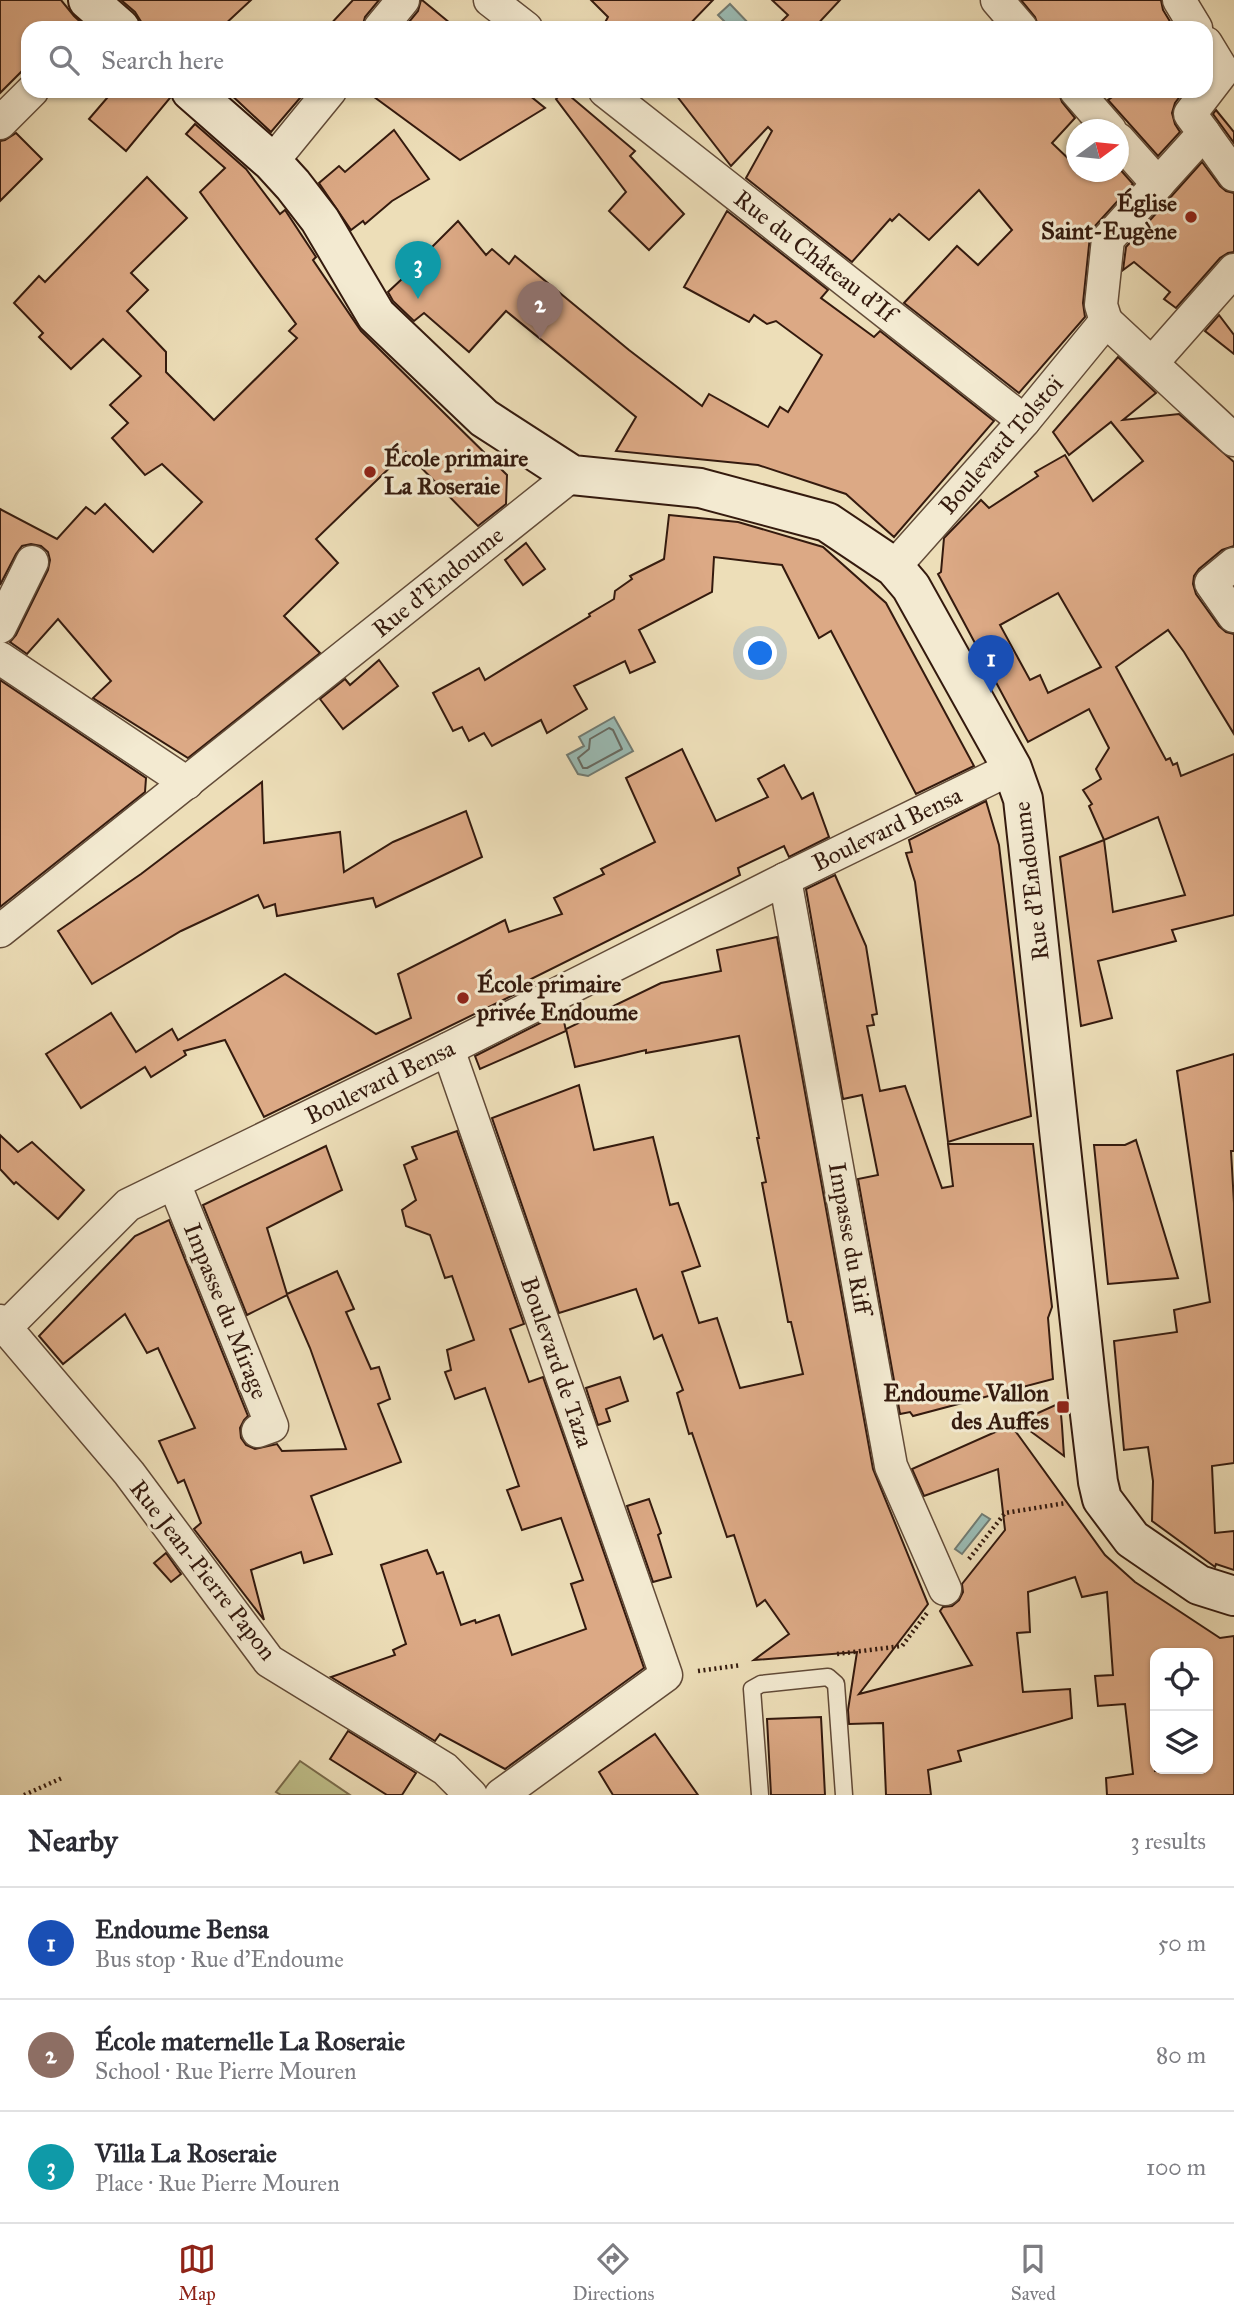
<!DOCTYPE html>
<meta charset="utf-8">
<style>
:root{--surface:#fff;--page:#f7f7f7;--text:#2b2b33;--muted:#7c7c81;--line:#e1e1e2;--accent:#8f2418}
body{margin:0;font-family:"IM FELL Great Primer",serif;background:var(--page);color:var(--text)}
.controls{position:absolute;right:21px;bottom:21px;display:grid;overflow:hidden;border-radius:14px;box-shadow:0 2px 5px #0004}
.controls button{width:63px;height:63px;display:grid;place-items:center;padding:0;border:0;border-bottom:2px solid var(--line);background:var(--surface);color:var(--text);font:35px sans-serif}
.compass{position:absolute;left:1066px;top:119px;width:63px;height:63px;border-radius:50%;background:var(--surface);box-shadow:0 2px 5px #0004;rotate:75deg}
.you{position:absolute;left:761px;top:654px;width:24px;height:24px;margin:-18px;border:5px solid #fff;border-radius:50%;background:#1a73e8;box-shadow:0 0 0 10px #1a73e833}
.badge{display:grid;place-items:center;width:46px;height:46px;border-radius:50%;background:var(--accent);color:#fff;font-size:23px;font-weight:700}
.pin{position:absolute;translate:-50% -58px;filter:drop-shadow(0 2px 4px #0008)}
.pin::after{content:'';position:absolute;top:37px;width:24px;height:21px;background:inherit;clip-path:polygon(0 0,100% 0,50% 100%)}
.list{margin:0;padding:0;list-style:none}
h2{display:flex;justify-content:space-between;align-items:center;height:91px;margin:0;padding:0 28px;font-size:30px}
h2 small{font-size:23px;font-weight:400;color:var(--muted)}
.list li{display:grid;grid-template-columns:46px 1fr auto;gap:21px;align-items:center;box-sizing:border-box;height:112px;padding:0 28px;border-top:2px solid var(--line)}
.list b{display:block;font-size:26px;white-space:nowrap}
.list p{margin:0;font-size:23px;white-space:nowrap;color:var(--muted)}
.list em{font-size:23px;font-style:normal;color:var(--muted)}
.icon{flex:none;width:38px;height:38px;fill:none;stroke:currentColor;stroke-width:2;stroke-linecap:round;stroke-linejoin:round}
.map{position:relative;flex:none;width:1234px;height:1795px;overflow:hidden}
.search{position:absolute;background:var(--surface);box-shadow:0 2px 5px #0004;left:21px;right:21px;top:21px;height:77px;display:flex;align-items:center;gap:18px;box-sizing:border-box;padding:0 24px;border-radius:21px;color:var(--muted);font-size:26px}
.sheet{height:427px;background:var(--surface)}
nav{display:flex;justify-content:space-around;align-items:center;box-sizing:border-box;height:98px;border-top:2px solid var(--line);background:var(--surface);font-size:19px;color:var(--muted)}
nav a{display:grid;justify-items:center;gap:4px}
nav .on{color:var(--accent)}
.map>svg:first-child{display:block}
.green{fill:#bfbf8a;stroke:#7a6c4c;stroke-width:2}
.water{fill:#9abbb4;stroke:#717b72;stroke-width:2}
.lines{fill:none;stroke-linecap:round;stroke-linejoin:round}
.shore{stroke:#676a61;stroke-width:2}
.building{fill:#dca985;stroke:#341a0e;stroke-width:2;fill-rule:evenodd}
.lane-casing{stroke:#624b38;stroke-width:19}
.street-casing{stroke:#624b38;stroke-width:35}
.secondary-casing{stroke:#341a0e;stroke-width:42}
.path{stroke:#341a0e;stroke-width:4.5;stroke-dasharray:2 3.5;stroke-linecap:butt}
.lane{stroke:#f3ead1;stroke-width:16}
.street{stroke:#f3ead1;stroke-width:32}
.secondary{stroke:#f3ead1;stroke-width:38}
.poi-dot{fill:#8f2418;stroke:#f3ead1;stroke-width:2.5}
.labels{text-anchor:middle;stroke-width:6;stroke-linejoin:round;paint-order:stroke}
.poi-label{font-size:24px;font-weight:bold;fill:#341a0e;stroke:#f3ead1;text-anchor:end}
.street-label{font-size:24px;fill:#341a0e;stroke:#f3ead1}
</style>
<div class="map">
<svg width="1234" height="1795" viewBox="0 0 1234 1795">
<rect width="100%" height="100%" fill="#eddeb8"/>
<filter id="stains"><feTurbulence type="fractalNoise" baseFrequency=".00286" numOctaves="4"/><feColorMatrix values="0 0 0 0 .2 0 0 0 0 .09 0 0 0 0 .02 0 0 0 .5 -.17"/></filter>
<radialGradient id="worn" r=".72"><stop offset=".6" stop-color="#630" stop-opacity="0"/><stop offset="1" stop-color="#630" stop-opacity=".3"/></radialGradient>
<!-- green -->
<path class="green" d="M300,1761L350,1795H281L276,1792Z"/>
<!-- water -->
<g class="water">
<path d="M730,4L753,28H731L718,15Z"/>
<path d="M614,717L633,751L588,776L578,774L567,755L584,746L579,737Z"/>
<path d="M982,1514L990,1519L962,1554L955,1549Z"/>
</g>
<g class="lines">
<!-- shore -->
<path class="shore" d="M609,728L613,730L622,749L587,768H583L578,758L589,749L590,739Z"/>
</g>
<!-- building -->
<g class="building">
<path d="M0,0H61L74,16L87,28H28V65L0,93Z"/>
<path d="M121,0H251L221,28H145L135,12Z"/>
<path d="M353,0H379L365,17L362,28H327Z"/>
<path d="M421,0H422L456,28H404L418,11Z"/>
<path d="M591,0H713L686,28H602L608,17Z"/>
<path d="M772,0H840L814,28H775L788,15Z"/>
<path d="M1021,0H1161L1163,10L1174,28H1039L1035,17Z"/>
<path d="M113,91H170V98L126,151L89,119Z"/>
<path d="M227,91H306L271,132Z"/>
<path d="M366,91H524L545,108L460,160Z"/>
<path d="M564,91L635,151L630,156L684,214L649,250L609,211L626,192L556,99Z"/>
<path d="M673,91H1058L1062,102L1075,118L1052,143L1076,166V172H1118V167L1133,184L1094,227L1090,236L1083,303L1085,317L1019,393L904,303L957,246L978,265L1012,230L979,190L929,240L899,214L892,221L890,219L852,262L746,178L772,131L768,127L731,166Z"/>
<path d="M1121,91H1184L1175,103L1172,113L1175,124L1180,132L1158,156L1108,100Z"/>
<path d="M1216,110L1234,132V143L1213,114Z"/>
<path d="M195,124L246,169L280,214L285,210L316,257L313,260L361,331L507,475L506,504L478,526L406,452L316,539L338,563L284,616L320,653L188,758L93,698L111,681L58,619L27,654L10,642L16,635L48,570L50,560L48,552L41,546L31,544L22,546L16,554L0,585V509L57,539L86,507L95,514L105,504L153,552L202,502L162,464L145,475L112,438L128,423L110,405L141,376L103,339L71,369L39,337L43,333L14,303L39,276L45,282L147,177L187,218L131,273L148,290L127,311L166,352V372L214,420L297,338L289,331L296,324L200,192L225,168L186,134Z"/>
<path d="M394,130L429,179L392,201L365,224L363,221L351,230L319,183L339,166L345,172Z"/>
<path d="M16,133L42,159L0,201V141L5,140Z"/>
<path d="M1202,162L1220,186L1226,191L1234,193V252L1228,253L1220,258L1176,308L1164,299L1170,292L1134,262L1123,270L1126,247Z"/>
<path d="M727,211L828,290L821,298L874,337L880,331L994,421L894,537L846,494L758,465L616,451L636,417L506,311L469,352L424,313L414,321L393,301L388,292L433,250L431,248L458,221L486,255L492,249L509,264L515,256L629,350L702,406L709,394L768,427L780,407L788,412L822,355L776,321L767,324L754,315L749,322L684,287Z"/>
<path d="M1219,315L1234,335V354L1205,331Z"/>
<path d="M1118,357L1156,393L1123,420L1179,414L1234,462V546L1222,550L1199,569L1194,576L1193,584L1196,594L1219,626L1226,632L1234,634V734L1184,652L1168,630L1116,667L1166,760L1170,758L1173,765L1177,763L1181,776L1234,754V915L1172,930L1176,941L1098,961L1112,1018L1081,1026L1060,857L1104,840L1113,912L1185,895L1158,817L1104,840L1089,806L1092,804L1083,790L1101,779L1096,769L1109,748L1089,709L1028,742L938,574L941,572L944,538L981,500L989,508L1038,476L1035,472L1065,455L1093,501L1143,461L1111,422L1069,455L1053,432ZM1058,593L1101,667L1048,693L1040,675L1030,680L1000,625Z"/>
<path d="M669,515L738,522L823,547L886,603L974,766L916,794L831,631L819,638L782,565L714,557L712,592L639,630L655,662L630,673L625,661L574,686L587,709L547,733L541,720L492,746L484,733L469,741L462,727L453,731L433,693L479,668L485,680L590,616L589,614L614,599L615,591L632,579L630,576L664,559Z"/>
<path d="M526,543L545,569L523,585L505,560Z"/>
<path d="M379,660L398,686L343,729L320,699L345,679L350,685Z"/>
<path d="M0,680L146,778L145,792L0,907Z"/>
<path d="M682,749L716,821L768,797L758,779L784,765L802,799L813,793L829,837L789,857L784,846L738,868L740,875L527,981L528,984L542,981L264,1117L225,1040L184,1051L186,1055L151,1077L145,1067L81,1108L46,1054L111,1013L136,1052L172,1029L178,1040L285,974L376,1034L411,1018L398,974L505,920L509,932L562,914L554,898L604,874L601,869L655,842L626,778Z"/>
<path d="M262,782L264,843L340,832L344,872L393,842L466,811L482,857L376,907L373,898L277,916L275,904L264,908L258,895L181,931L92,984L58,931L141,874Z"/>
<path d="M986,801L999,845L1031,1116L948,1142L915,882L906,853L912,852L909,840Z"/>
<path d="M835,875L866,946L877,1014L872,1015L874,1025L867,1026L880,1091L905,1086L942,1188L953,1186L948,1144H1033L1052,1307L1048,1318L1053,1379L913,1416L910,1412L900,1414L858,1179L878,1175L862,1095L843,1099L806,889Z"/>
<path d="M777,937L873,1469L928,1604L859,1694L972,1665L940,1611L943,1607L952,1606L959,1600L963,1592L962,1584L1005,1530L998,1469L924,1496L912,1469L1011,1425L1105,1555L1135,1582L1220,1638L1234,1636V1795H1107L1106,1778L1133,1774L1125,1704L1098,1706L1095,1676L1113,1675L1107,1592L1082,1597L1075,1577L1028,1592L1030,1632L1017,1633L1023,1692L1070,1689L1072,1718L958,1751L961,1761L928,1770L931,1795H886L883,1723L849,1724L848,1710L857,1652L754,1660L789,1634L765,1600L757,1606L734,1535L727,1537L692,1433L689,1434L677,1393L683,1390L662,1335L654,1339L636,1289L559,1313L492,1118L579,1085L594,1150L653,1137L670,1205L678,1203L700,1266L682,1272L699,1323L717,1318L740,1388L803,1374L791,1322H788L762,1183L766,1182L757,1138H759L739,1036L646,1053V1050L575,1067L566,1029L661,983L721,971L717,950ZM1155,1653H1208V1769L1155,1771Z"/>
<path d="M562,1012L566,1031L480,1069L475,1056Z"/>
<path d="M1234,1054V1151H1231L1234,1203V1463L1212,1466L1215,1533L1234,1531V1570L1216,1564L1215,1567L1152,1521L1153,1481L1148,1447L1124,1450L1114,1341L1177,1332L1174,1310L1210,1302L1177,1071Z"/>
<path d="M457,1131L524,1324L510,1329L529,1382L543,1377L644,1668L505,1769L440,1734L435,1741L331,1677L395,1655L393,1650L406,1644L381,1565L427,1550L437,1574L443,1572L461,1625L475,1620L476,1623L499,1615L512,1655L586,1629L571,1584L583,1580L561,1518L522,1530L507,1490L519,1486L485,1388L455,1399L445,1372L451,1370L447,1350L474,1340L452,1276L445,1278L430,1235L406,1226L402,1210L416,1200L404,1165L417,1159L412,1147Z"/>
<path d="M0,1135L18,1152L32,1142L84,1190L58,1219L16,1182L14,1184L0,1169Z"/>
<path d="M1136,1140L1178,1278L1108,1284L1094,1145H1125Z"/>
<path d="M326,1146L342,1190L267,1228L287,1294L337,1271L354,1309L346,1312L371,1369L379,1367L390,1399L378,1404L401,1462L311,1496L332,1554L304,1563L301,1552L251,1570L264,1620L194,1529L201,1523L184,1480L178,1483L159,1441L195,1428L158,1348L147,1353L125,1314L63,1364L39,1336L135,1236L169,1220L248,1416L244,1420L240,1428L241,1438L246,1445L255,1449L277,1444L282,1451L346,1449L310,1348L287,1295L247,1315L203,1205Z"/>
<path d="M620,1377L628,1401L606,1409L610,1421L598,1425L586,1388Z"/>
<path d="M1060,1403L1062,1426L1064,1456L1018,1422Z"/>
<path d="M649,1499L661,1533L658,1535L671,1577L653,1582L627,1506Z"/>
<path d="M166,1553L181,1574L171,1582L154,1563Z"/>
<path d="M821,1717L825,1795H771L767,1719Z"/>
<path d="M348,1731L416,1773L402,1795H387L330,1759Z"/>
<path d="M655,1734L698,1795H613L599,1772Z"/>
</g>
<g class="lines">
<!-- lane casing -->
<g class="lane-casing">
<path id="lane" d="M760,1795L752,1689L761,1684L828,1677L836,1684L844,1795"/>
</g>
<!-- street casing -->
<g class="street-casing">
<g id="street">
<path d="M490,0L526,28"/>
<path d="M997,0L1021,28"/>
<path d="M1179,0L1196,28"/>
<path d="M380,28L403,0"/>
<path d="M605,91L1024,421"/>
<path d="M1076,91L1110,130"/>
<path d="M0,123L32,91"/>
<path d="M1204,133L1234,175"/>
<path d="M1118,139L1158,184"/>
<path d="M272,162L330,91"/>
<path d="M1106,321L1101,305L1108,239L1204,133L1190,114L1223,71L1206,43"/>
<path d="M1106,321L1234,440"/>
<path d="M1152,363L1234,270"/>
<path d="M1234,564L1211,583L1234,616"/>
<path d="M894,567L1024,421L1106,321"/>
<path d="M0,627L32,562"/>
<path d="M0,658L187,783"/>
<path d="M785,879L891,1466L945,1589"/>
<path d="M0,931L572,475"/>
<path d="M448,1049L666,1675L501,1795"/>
<path d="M174,1183L272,1426L258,1431"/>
<path d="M0,1321L129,1473L269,1661L445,1769L471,1795"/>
<path d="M6,1327L128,1205L448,1049L785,879L1012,768"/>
</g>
</g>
<!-- secondary casing -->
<g class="secondary-casing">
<g id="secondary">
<path d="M88,0L120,28"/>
<path d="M191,91L272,162L293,185L320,220L376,315L484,418L572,475L700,488L827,522L894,567L911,587L1012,768L1023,799L1089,1406L1098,1482L1102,1499L1132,1539L1199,1585L1234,1596"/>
</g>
</g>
<!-- path -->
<g class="path">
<path d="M969,1559L1005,1513L1066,1503"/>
<path d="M837,1654L902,1646L927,1613"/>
<path d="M698,1671L741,1665"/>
<path d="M24,1795L62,1778"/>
</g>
<!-- lane -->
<use href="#lane" class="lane"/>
<!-- street -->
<use href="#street" class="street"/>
<!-- secondary -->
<use href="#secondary" class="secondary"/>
</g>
<!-- markers -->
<g class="poi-dot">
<circle cx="1191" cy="217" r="7"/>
<circle cx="370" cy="472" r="7"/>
<circle cx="463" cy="998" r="7"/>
<rect x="1056" y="1400" width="14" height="14" rx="3.5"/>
</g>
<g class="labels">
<!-- poi labels -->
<g class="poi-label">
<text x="1177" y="211">Église<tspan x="1177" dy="28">Saint-Eugène</tspan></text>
<text x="384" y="466" text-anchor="start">École primaire<tspan x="384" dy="28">La Roseraie</tspan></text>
<text x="477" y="992" text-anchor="start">École primaire<tspan x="477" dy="28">privée Endoume</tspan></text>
<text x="1049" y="1401">Endoume Vallon<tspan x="1049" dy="28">des Auffes</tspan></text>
</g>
<!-- street labels -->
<g class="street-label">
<text transform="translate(815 256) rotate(38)" y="8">Rue du Château d'If</text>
<text transform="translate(1001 445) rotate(-49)" y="8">Boulevard Tolstoï</text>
<text transform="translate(438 582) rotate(-39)" y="8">Rue d'Endoume</text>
<text transform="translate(887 829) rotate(-26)" y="8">Boulevard Bensa</text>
<text transform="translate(1031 881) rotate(-97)" y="8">Rue d'Endoume</text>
<text transform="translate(380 1082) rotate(-26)" y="8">Boulevard Bensa</text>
<text transform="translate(850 1238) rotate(80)" y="8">Impasse du Riff</text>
<text transform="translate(226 1311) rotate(68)" y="8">Impasse du Mirage</text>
<text transform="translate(557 1362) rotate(71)" y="8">Boulevard de Taza</text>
<text transform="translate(203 1570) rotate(52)" y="8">Rue Jean-Pierre Papon</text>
</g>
</g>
<rect width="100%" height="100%" filter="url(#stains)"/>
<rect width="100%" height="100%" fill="url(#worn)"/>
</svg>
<div class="controls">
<button><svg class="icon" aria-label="locate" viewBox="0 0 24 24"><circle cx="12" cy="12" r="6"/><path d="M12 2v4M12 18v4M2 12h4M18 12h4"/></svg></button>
<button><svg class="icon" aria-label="layers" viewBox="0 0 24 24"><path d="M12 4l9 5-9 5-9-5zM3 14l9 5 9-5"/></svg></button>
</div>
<svg class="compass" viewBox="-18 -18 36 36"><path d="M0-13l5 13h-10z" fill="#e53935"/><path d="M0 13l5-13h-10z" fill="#7c7c81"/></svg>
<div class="you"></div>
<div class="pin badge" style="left:991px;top:693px;background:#1a4fb4">1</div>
<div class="pin badge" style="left:540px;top:339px;background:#8d6e63">2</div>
<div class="pin badge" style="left:418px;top:299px;background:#0f9aa8">3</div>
<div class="search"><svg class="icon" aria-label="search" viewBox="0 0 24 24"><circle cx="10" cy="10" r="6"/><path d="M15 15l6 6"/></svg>Search here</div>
</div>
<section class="sheet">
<h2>Nearby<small>3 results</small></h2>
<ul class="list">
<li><span class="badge" style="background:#1a4fb4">1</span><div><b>Endoume Bensa</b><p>Bus stop · Rue d'Endoume</p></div><em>50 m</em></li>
<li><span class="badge" style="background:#8d6e63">2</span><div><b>École maternelle La Roseraie</b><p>School · Rue Pierre Mouren</p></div><em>80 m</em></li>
<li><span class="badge" style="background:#0f9aa8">3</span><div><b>Villa La Roseraie</b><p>Place · Rue Pierre Mouren</p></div><em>100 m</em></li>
</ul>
</section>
<nav>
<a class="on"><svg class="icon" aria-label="map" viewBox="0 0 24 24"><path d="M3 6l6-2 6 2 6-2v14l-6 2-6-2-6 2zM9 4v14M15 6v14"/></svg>Map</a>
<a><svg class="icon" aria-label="directions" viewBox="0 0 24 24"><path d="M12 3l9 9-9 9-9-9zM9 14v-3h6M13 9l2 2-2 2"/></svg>Directions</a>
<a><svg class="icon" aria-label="saved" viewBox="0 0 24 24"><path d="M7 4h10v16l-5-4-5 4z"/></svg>Saved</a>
</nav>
